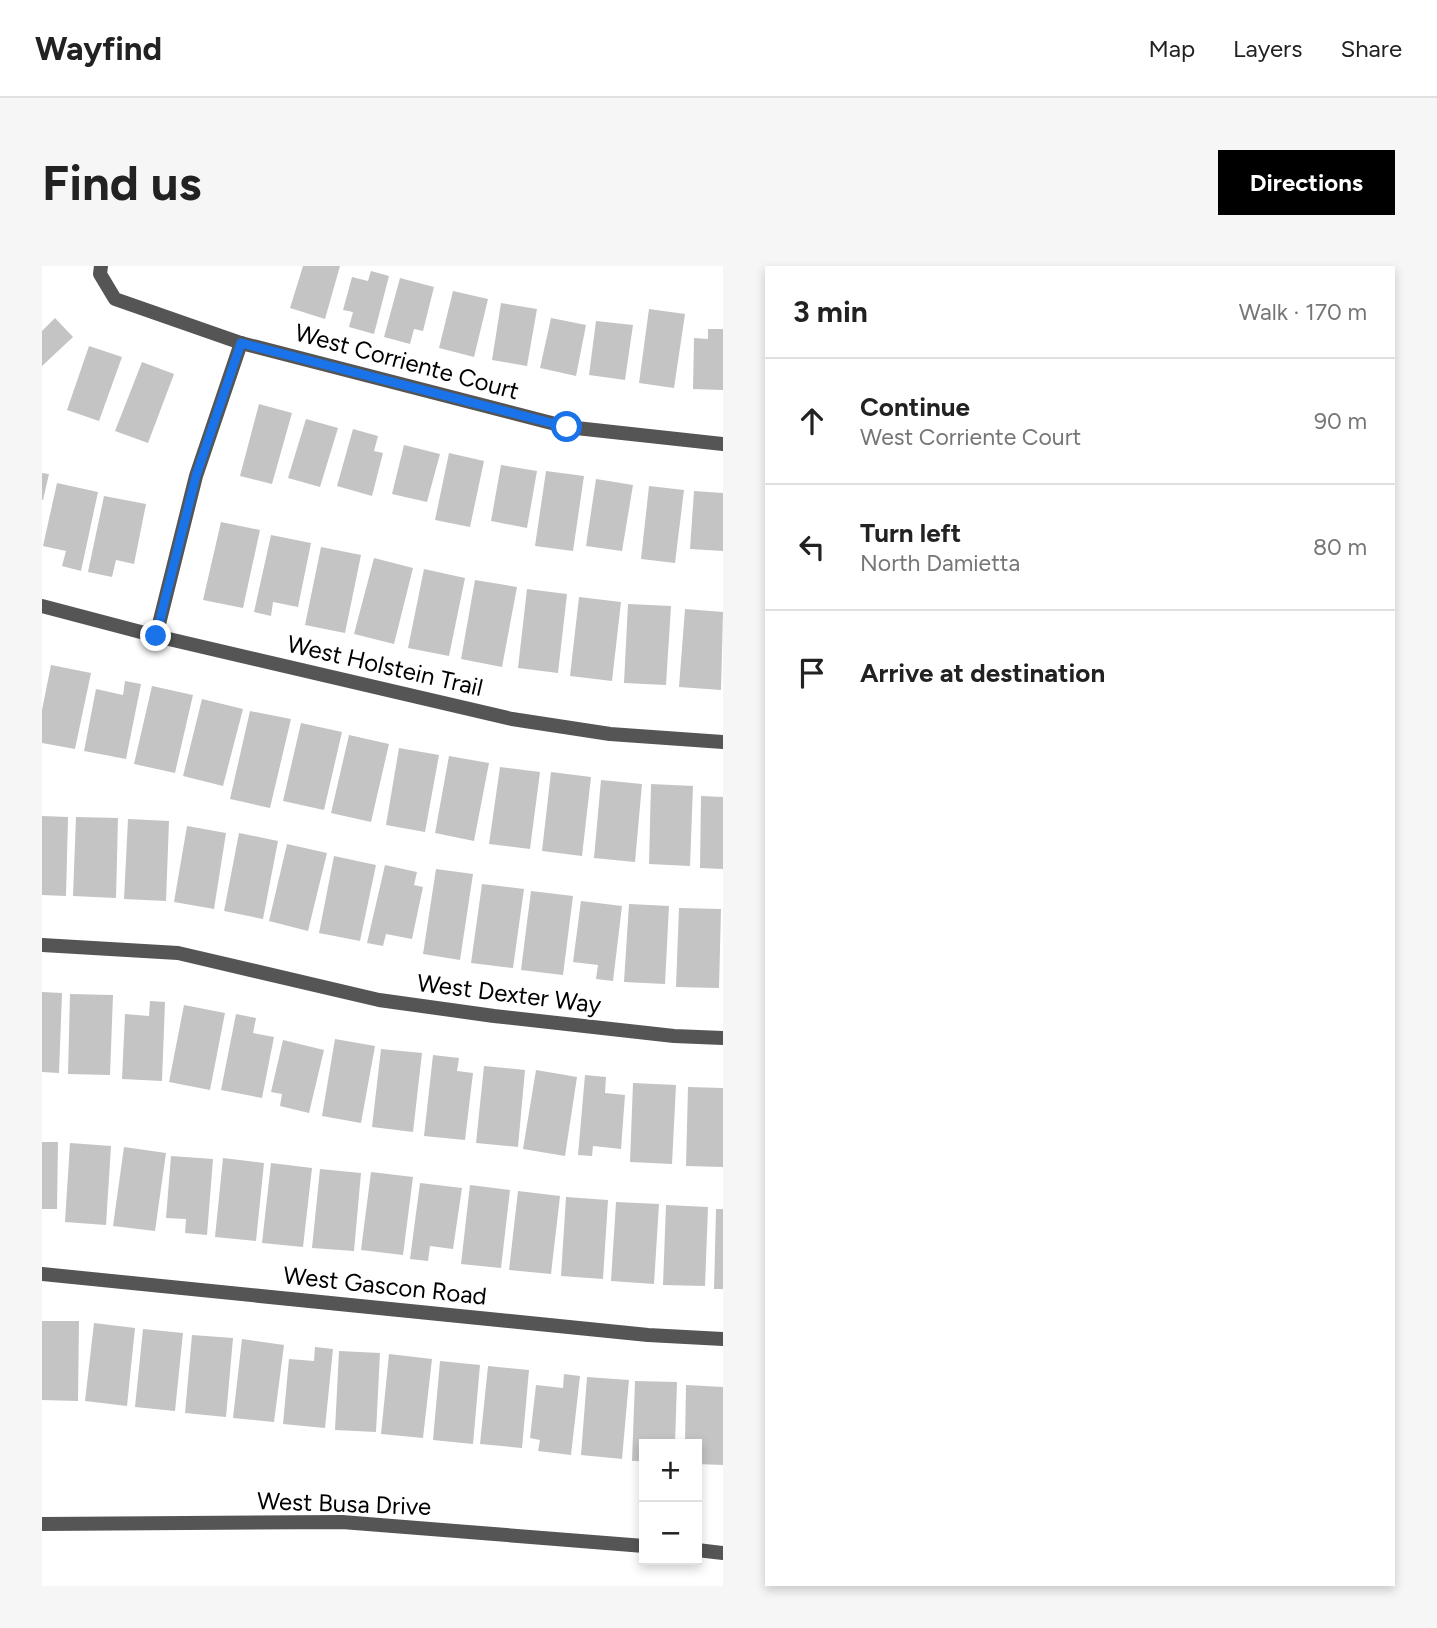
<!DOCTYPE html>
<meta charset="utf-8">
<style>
:root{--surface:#fff;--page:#f6f6f6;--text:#222;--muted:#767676;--line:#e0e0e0;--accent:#000}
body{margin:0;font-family:Figtree,sans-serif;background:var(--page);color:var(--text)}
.controls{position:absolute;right:21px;bottom:21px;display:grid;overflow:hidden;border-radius:0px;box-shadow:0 4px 10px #0003}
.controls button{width:63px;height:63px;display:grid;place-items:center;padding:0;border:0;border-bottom:2px solid var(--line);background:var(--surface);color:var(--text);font:35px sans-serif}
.stop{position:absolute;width:21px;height:21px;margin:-16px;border:5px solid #1a73e8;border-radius:50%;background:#fff}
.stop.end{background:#1a73e8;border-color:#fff;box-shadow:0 2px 7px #0008}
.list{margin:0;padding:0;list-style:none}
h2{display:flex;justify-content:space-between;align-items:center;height:91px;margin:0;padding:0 28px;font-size:30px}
h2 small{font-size:23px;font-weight:400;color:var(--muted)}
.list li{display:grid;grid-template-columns:46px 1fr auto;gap:21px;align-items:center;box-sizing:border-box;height:126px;padding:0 28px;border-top:2px solid var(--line)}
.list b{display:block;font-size:26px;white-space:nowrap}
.list p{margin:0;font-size:23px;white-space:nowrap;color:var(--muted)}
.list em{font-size:23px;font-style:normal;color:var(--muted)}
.icon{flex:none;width:38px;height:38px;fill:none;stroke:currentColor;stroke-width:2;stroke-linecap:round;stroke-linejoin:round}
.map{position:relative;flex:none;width:681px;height:1320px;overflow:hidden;border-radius:0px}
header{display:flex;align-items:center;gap:42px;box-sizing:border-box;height:98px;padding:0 35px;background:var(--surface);border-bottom:2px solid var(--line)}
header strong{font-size:33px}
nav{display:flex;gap:38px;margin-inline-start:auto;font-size:24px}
.intro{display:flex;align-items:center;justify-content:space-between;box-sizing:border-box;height:168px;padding:0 42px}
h1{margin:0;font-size:49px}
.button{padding:18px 32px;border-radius:0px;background:var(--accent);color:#fff;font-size:24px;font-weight:700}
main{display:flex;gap:42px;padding:0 42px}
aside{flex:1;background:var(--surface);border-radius:0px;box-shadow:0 4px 10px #0003}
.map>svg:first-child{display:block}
.building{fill:#c4c4c4}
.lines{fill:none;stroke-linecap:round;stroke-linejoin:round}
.street{stroke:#555;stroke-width:14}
.route{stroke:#1a73e8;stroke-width:9}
.labels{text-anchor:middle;stroke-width:5;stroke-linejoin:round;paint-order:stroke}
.street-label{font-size:24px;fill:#000;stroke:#fff}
</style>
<header>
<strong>Wayfind</strong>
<nav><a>Map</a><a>Layers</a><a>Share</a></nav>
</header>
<div class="intro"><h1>Find us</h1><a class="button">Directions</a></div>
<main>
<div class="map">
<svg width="681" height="1320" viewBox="0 0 681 1320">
<rect width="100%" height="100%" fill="#fff"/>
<!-- building -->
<g class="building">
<path d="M261,0H298L283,53L248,42Z"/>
<path d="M329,5L347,10L332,68L307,61L311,46L301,44L310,11L326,15Z"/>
<path d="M358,12L392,21L381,65L372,63L368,78L342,71Z"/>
<path d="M411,25L446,33L432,91L397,82Z"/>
<path d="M459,37L495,43L485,100L450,94Z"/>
<path d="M607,43L643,48L632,122L597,117Z"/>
<path d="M13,52L31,71L0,100V65Z"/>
<path d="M509,52L544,59L534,110L498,102Z"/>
<path d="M554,55L591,59L583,114L547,109Z"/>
<path d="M666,63H681V124L651,123L652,72L666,73Z"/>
<path d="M47,80L80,91L57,155L25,144Z"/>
<path d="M100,96L132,108L106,177L73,165Z"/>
<path d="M217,138L250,147L230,218L198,210Z"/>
<path d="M264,153L296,162L278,221L246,212Z"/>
<path d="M311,163L336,170L332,185L341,187L330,230L295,220Z"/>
<path d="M362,179L398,188L385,236L350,228Z"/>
<path d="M407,187L442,195L428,261L393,254Z"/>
<path d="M459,199L495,205L485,262L449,255Z"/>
<path d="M504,205L542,210L531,285L493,280Z"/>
<path d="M0,207L7,208L1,234H0Z"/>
<path d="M554,213L591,219L580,285L544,280Z"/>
<path d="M15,217L56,226L39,305L20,300L24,285L1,280Z"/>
<path d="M607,220L642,224L633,297L599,293Z"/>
<path d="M652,225L681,227V285L648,283Z"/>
<path d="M62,230L104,238L92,298L74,294L70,311L46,306Z"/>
<path d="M179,256L218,264L201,342L161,334Z"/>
<path d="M229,269L269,277L256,341L231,336L229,350L212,346Z"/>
<path d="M279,281L319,289L303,367L263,359Z"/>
<path d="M332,292L371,302L352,378L312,368Z"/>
<path d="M382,303L423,312L407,390L366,382Z"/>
<path d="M433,314L475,321L460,401L419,393Z"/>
<path d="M485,323L525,328L516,407L476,402Z"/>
<path d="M537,331L579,336L570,415L528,410Z"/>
<path d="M586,338L629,340L624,419L582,417Z"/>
<path d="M643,343L681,346L679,424L637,421Z"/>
<path d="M9,399L49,407L33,483L0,477V444Z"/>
<path d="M83,415L99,418L84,493L42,485L54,423L81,429Z"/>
<path d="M110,420L151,429L133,507L92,498Z"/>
<path d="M160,433L201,443L181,520L141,510Z"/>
<path d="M208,445L249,453L228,542L188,533Z"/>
<path d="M259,457L300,466L282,544L241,535Z"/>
<path d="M307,469L347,478L329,556L289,547Z"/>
<path d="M357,482L397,489L383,566L344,559Z"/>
<path d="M407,490L447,497L432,575L393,567Z"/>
<path d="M458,501L498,506L488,583L447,578Z"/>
<path d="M509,506L549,511L540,590L500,585Z"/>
<path d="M559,514L600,518L593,596L552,592Z"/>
<path d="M609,518L651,520L648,600L607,598Z"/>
<path d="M659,530L681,531V603L658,602Z"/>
<path d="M0,550L26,551L24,630L0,629Z"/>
<path d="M34,551L76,552L74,632L31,630Z"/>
<path d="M86,553L127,555L124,635L82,633Z"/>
<path d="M145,560L184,567L172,643L132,636Z"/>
<path d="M197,567L236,575L221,653L182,645Z"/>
<path d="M245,578L285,587L266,665L227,655Z"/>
<path d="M292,590L334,599L318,675L277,667Z"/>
<path d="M343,599L375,606L372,619L381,621L370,673L344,668L341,680L325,677Z"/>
<path d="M394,603L431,608L418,694L381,688Z"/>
<path d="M440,618L482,623L471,702L429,697Z"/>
<path d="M489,625L531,630L521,709L479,704Z"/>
<path d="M539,635L580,640L571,715L554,713L556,699L531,696Z"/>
<path d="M587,638L627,640L623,718L582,716Z"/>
<path d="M637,642L679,643L677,722L634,721Z"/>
<path d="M0,726L20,727L17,807L0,806Z"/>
<path d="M28,728L71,729L68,809L26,808Z"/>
<path d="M108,735L123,736L120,815L80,813L83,748L107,750Z"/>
<path d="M142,739L183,747L168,824L127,816Z"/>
<path d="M194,748L214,752L211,767L232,771L220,832L179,824Z"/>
<path d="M293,773L333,780L319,857L280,850Z"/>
<path d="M241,774L282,784L267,847L238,840L240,828L229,826Z"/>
<path d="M339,783L380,787L371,866L330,861Z"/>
<path d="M391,789L417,792L415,805L431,807L423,874L382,870Z"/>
<path d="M442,800L483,804L476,881L434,877Z"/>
<path d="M494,804L535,811L523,890L481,883Z"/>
<path d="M543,809L564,811L563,827L583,829L579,883L551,880L550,890L536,889Z"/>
<path d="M591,817L634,819L630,898L588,896Z"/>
<path d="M646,821L681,822V901L644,900Z"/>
<path d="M0,876H16L15,943H0Z"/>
<path d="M28,877L69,880L64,959L23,956Z"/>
<path d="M82,881L124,887L113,965L71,960Z"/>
<path d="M129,890L171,893L165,969L143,967L144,953L124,952Z"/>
<path d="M181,892L222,897L214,975L173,971Z"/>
<path d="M229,897L270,902L261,981L220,977Z"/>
<path d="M278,903L319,907L312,985L270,982Z"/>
<path d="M329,906L371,911L361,989L319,984Z"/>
<path d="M378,917L420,922L411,983L388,980L386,995L368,993Z"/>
<path d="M428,919L468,924L459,1002L419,998Z"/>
<path d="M476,925L518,930L509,1008L467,1004Z"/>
<path d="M524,931L566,934L561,1013L519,1010Z"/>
<path d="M574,936L617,938L612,1018L569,1015Z"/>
<path d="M624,939L666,941L663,1020L621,1019Z"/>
<path d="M674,943H681V1023H672Z"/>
<path d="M0,1055H37L36,1135L0,1134Z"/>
<path d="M52,1057L93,1062L85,1140L43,1135Z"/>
<path d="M101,1063L141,1067L133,1145L93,1141Z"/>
<path d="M150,1069L191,1072L184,1151L143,1147Z"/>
<path d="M200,1073L242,1079L232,1156L191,1152Z"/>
<path d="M273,1081L291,1083L283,1162L241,1158L247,1093L272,1095Z"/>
<path d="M297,1085L338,1087L334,1166L293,1164Z"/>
<path d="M347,1088L390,1093L381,1172L339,1168Z"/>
<path d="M398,1095L438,1099L431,1178L391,1174Z"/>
<path d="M446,1100L487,1104L480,1182L438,1178Z"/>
<path d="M522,1108L538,1110L529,1189L496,1185L498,1174L488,1172L494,1119L521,1122Z"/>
<path d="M545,1111L587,1114L580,1193L539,1189Z"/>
<path d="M593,1115L635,1116L633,1178H602V1195H590Z"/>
<path d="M644,1119L681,1121V1199L655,1198V1178H643Z"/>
</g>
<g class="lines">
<!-- street -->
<g class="street">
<path d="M59,0L58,8L73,33L199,77L525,161L681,178"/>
<path d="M0,340L114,370L470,453L568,468L681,476"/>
<path d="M114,370L154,210L199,77"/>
<path d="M0,679L136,687L337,734L452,750L632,770L681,772"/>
<path d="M0,1008L606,1069L681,1073"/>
<path d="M0,1258L300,1256L602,1280"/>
<path d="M655,1284L681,1287"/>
</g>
</g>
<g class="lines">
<!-- route -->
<path class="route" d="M114,370L154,210L199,77L525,161"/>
</g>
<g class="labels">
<!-- street labels -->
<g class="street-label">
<text transform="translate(365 96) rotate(15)" y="8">West Corriente Court</text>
<text transform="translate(343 400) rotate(13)" y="8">West Holstein Trail</text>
<text transform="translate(467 728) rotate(7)" y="8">West Dexter Way</text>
<text transform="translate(343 1020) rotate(6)" y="8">West Gascon Road</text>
<text transform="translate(302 1238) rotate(2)" y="8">West Busa Drive</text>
</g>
</g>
</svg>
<div class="controls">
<button>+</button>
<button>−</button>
</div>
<div class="stop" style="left:525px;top:161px"></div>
<div class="stop end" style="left:114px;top:370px"></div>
</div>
<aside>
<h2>3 min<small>Walk · 170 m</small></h2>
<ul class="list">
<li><svg class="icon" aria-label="ahead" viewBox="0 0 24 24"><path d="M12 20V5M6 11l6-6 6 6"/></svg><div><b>Continue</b><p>West Corriente Court</p></div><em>90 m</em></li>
<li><svg class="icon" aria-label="left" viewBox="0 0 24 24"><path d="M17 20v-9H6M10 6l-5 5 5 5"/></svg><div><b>Turn left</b><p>North Damietta</p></div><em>80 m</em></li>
<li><svg class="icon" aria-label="arrive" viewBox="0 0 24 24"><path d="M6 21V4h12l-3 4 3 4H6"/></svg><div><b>Arrive at destination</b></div></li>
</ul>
</aside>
</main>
